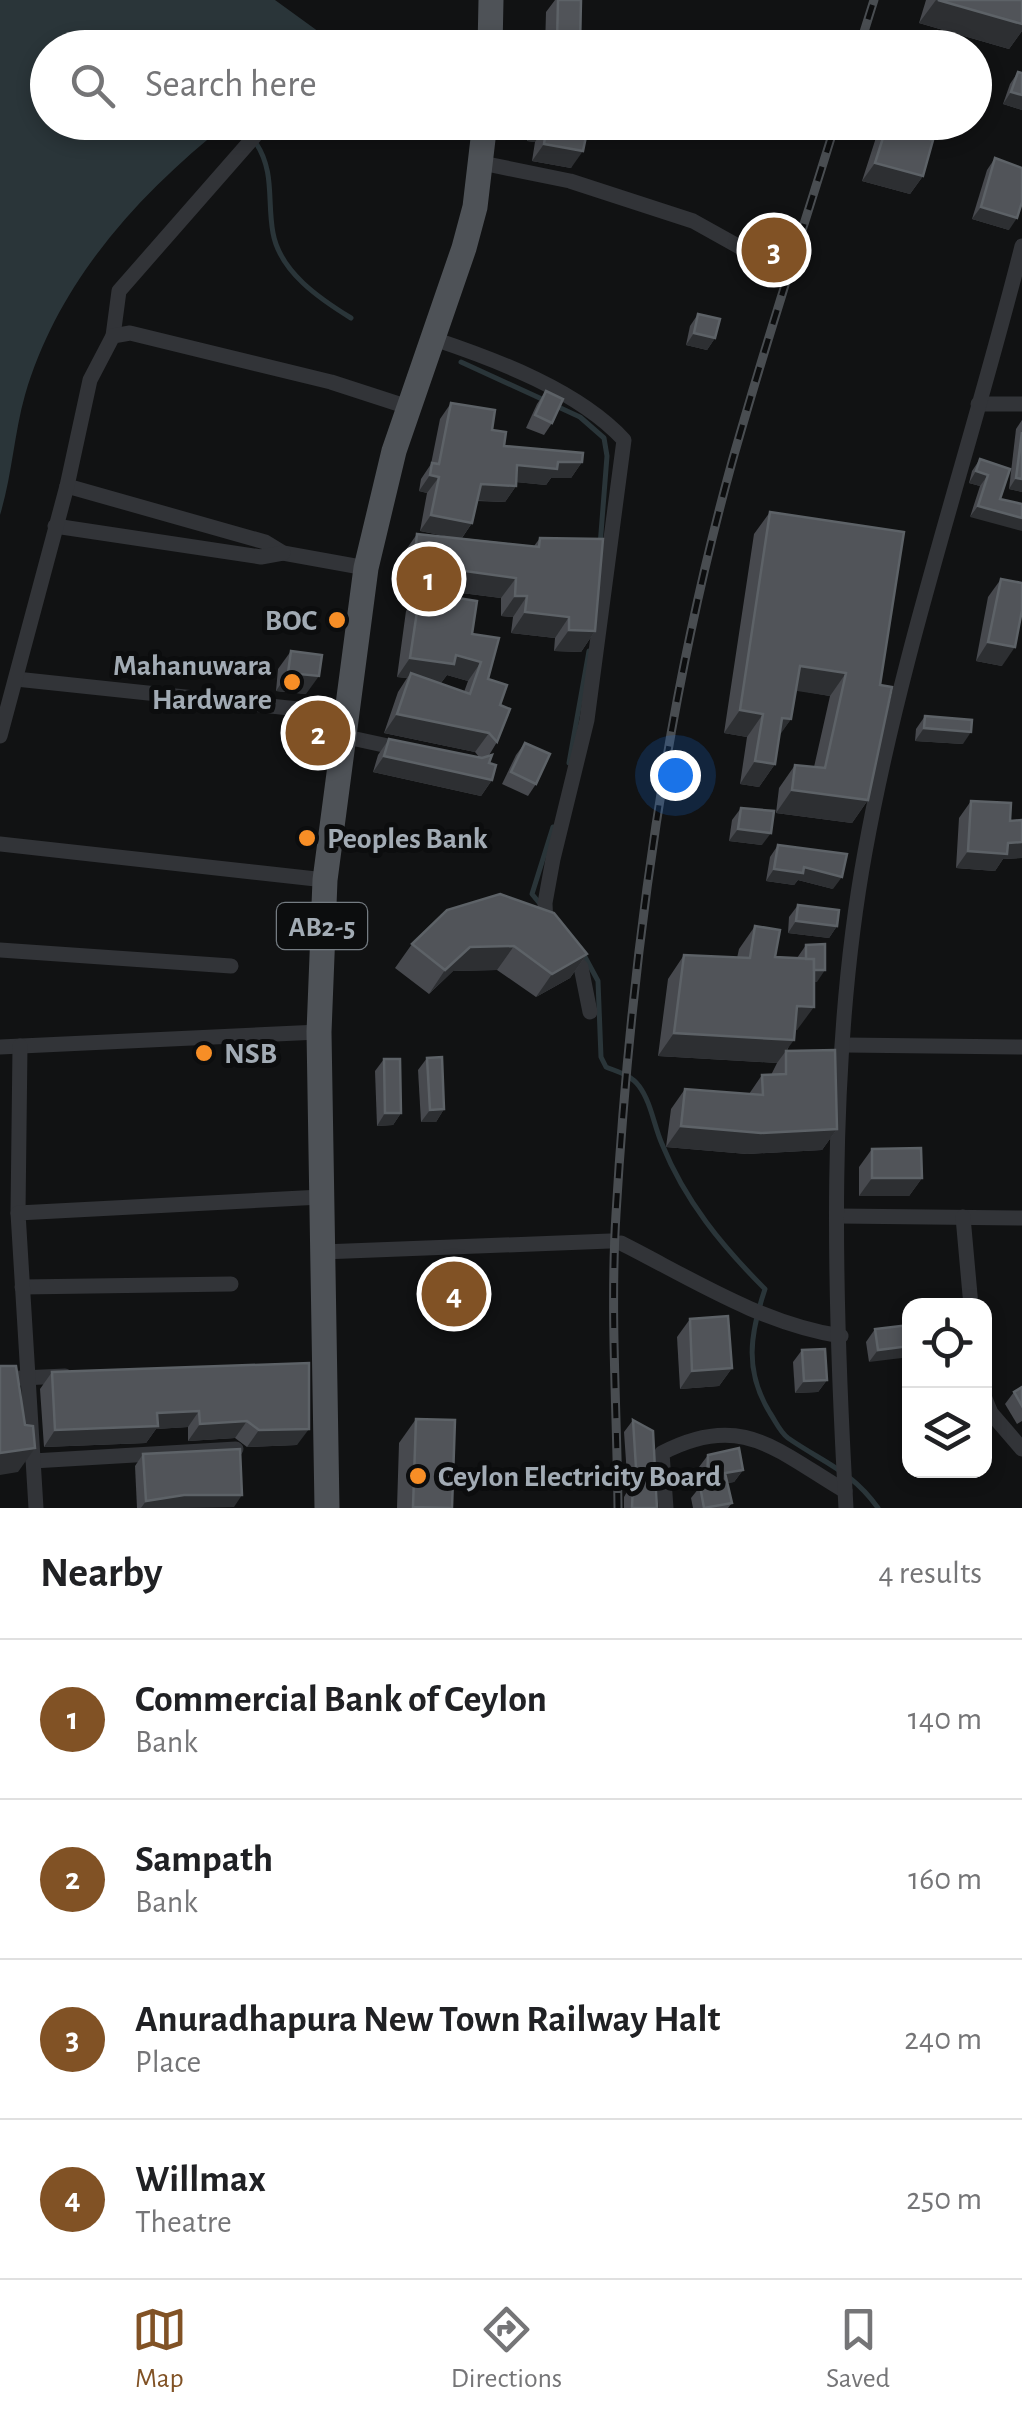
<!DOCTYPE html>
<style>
:root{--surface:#fff;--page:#f6f6f6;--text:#202124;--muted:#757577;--line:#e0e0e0;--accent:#815225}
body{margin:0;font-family:"Alegreya Sans",sans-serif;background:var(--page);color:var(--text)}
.controls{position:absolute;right:30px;bottom:30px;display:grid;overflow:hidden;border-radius:20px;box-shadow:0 5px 15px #0003}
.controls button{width:90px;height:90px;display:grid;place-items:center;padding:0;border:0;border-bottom:2px solid var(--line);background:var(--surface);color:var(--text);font:50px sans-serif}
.you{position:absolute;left:675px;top:775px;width:35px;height:35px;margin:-25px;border:8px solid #fff;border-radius:50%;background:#1a73e8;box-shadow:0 0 0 15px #1a73e833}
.badge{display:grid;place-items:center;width:65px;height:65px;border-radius:50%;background:var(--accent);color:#fff;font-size:32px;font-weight:700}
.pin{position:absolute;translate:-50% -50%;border:5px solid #fff;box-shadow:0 2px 10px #0006}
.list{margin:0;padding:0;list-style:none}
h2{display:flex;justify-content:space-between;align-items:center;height:130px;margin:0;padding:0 40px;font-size:42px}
h2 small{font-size:32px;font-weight:400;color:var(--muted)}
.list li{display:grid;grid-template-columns:65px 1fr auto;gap:30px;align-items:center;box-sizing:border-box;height:160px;padding:0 40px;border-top:2px solid var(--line)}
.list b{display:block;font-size:38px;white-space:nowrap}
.list p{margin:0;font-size:32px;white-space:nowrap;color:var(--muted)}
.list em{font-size:32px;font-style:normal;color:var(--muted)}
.icon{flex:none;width:55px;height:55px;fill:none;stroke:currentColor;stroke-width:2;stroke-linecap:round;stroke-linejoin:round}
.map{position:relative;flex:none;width:1022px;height:1508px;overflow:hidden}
.search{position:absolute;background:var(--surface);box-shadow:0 5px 15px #0003;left:30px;right:30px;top:30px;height:110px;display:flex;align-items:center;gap:25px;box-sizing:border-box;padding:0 35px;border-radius:55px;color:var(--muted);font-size:38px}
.sheet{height:770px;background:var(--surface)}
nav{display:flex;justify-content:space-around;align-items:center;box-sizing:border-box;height:140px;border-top:2px solid var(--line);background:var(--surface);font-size:28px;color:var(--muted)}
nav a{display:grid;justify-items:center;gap:5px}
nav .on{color:var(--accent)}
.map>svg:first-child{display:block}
.water{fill:#2a3539}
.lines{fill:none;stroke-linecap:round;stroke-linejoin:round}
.stream{stroke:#2a3539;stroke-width:5}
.minor{stroke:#323438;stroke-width:15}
.primary{stroke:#4e5257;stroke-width:25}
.rail-casing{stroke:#494d51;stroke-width:9}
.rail{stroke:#0c0d0e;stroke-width:5;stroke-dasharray:15;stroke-linecap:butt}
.wall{fill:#47494e;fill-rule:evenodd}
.shaded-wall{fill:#2d2f32}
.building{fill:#515459;stroke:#5d6267;stroke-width:2.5}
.poi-dot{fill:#f78e26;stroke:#0c0d0e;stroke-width:4}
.labels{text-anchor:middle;stroke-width:10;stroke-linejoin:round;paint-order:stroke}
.shield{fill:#0c0d0e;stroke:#757c82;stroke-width:2.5}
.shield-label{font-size:28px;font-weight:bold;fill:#a2abb4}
.poi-label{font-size:30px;font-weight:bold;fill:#a2abb4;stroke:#0c0d0e;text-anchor:start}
</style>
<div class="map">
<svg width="1022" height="1508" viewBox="0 0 1022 1508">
<rect width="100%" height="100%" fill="#111213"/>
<!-- water -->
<path class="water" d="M0,0H275L326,37L317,48H48V122L228,123C138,194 58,282 25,395C14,434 12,476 0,515Z"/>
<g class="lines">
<!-- stream -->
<g class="stream">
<path d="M243,122L250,133"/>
<path d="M256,143C275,172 267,201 273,233C280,272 320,299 351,318"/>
<path d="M461,362L544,400"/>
<path d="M554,405L580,417L604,438L607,456L600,546"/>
<path d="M569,763L589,651"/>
<path d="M541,905L532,894L553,827"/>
<path d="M584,955L598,981L601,1057L606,1067C618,1072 631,1075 639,1086C651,1102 654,1126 662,1144C685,1201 722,1246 765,1289C750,1334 744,1371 770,1413C776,1422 780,1432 788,1438C824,1463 852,1471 878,1508"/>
</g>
<!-- minor -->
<g class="minor">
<path d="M482,163L570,181L693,221L763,260"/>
<path d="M113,336L119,291L267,122"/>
<path d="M434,339C497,360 579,391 624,440L587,720L553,859L545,903L546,926"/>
<path d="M978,404H1022"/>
<path d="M67,486L265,542L283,553L366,568"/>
<path d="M55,526L261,557L283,553"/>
<path d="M16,679L345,714"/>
<path d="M0,736L67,486L90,380L113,336L130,333L331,382L408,407"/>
<path d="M342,736L402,749"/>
<path d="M0,844L325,880"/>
<path d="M0,950L231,966"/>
<path d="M565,951L581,967L590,1012"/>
<path d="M845,1045L1022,1047"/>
<path d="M0,1047L319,1032"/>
<path d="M18,1213L20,1046"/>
<path d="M839,1216L1022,1218"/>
<path d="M963,1217L971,1306"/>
<path d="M621,1243C692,1279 762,1324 841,1336"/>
<path d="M322,1252L610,1241"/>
<path d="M22,1287L231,1284"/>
<path d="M0,1379L65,1376"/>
<path d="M984,1396L991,1413L1022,1449"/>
<path d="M33,1461L236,1449"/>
<path d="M36,1508L18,1213L321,1197"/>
<path d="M666,1508L662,1453C742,1411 777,1451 845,1491"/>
<path d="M846,1508C834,1298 827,1060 865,852C902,647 971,449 1022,246"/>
</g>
<!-- primary -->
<g class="primary">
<path d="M490,48L491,0"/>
<path d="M327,1508L319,1032L325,880L366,568L394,451L464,248L475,207L485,122"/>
</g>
<!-- rail casing -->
<g class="rail-casing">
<g id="rail">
<path d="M859,48L874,0"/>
<path d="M618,1508C617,1411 610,1311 616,1214C631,962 665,705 732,462C764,348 801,235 836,122"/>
</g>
</g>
<!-- rail -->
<use href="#rail" class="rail"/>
</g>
<!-- wall -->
<g class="wall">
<path d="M555,0H581L580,46L588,48H545L546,12Z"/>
<path d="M926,0H1022V31L1009,49L919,23Z"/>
<path d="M1018,72L1022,110L1003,104L1010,84Z"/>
<path d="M530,122H589L571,168L532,161L535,142L527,141Z"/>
<path d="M881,122H915L912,134L923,176L910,194L862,181Z"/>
<path d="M995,158L1009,230L972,219L987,170Z"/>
<path d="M782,223L791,252L782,264L774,261L762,247L764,240L773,228L778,229Z"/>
<path d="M698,314L715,338L707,350L686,345L690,326Z"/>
<path d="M546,391L552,423L544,435L526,428L537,404Z"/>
<path d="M451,403L492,430L504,446L582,462L571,478H551L546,485L516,482V486L505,502L477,501L472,523L462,538L534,546L540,538L595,631L581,652L554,651L555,638L511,633L513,617L501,616V598L399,585L403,554L417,534L455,538L420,531L427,493L419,491L421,479L431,464L440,419Z"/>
<path d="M1022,420V492L1009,489L1016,429Z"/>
<path d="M980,459L1010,469L970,517L980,486L969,483L972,471Z"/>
<path d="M770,512L880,685L868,800L852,823L776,813L779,788L795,765L814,767L830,696L796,690L791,719L779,735L775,764L759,787L740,784L747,737L724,733L754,534Z"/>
<path d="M1001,579L1002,666L976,661L988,597Z"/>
<path d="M420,592L472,634L488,679L500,705L497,742L488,757L492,780L481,796L373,772L378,755L389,739L480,758L475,752L384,733L398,692L407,678L397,677L406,611ZM447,675L468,681L464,692L441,683Z"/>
<path d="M291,651L306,694L276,691L278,669Z"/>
<path d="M925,716L963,744L915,741L916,729Z"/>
<path d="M525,743L536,784L528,796L502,784L516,755Z"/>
<path d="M971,801L1010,821L1022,820V858L1003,859L995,871L956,868L959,818Z"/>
<path d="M741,808L762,845L729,841L732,820Z"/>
<path d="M778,845L833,889L798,880L794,885L766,881L770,857Z"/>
<path d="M798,905L837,926L829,938L788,933L789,917Z"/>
<path d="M447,910L587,954L570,978L536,997L497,970L453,971L429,994L395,968L412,944Z"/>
<path d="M755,926L775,957L797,958L806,945L817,982H814L797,1030H795L787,1051L837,1129L822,1150L747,1154L666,1147L671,1109L685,1089L749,1094L762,1075H771L777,1063L658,1056L668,979L684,955L737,958L739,949Z"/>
<path d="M427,1058L444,1109L436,1122H421L418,1070Z"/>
<path d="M384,1059L401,1113L393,1125L377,1126L375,1071Z"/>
<path d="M872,1149L922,1178L909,1196H859V1167Z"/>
<path d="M690,1319L732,1368L719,1386L680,1389L677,1337Z"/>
<path d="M910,1325L869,1362L866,1342L875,1329Z"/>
<path d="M802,1350L827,1380L818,1392L795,1393L793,1362Z"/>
<path d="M309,1363L297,1445L247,1447L235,1438L188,1441V1427L156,1429L146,1443L44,1447L40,1389L52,1372Z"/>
<path d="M1022,1387V1421L1017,1424L1005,1404L1014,1392Z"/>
<path d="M416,1419L452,1508H397L399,1443Z"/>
<path d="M633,1420L657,1508H624V1497L628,1490L624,1432Z"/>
<path d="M143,1454L234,1507L137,1508L135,1466Z"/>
<path d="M708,1455L743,1470L734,1482L727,1483L732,1503L728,1508H693L691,1498L699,1488V1467Z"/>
</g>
<!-- shaded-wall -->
<g class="shaded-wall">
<path d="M936,0L1022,24V31L1009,49L919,23Z"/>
<path d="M1011,92L1022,95V110L1003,104Z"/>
<path d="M539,123L547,125L535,142L527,141Z"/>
<path d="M544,144L583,151L571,168L532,161Z"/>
<path d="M875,163L923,176L910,194L862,181Z"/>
<path d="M981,207L1017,218L1009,230L972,219Z"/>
<path d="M783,249L791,252L782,264L774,261Z"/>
<path d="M694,333L715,338L707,350L686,345Z"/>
<path d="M558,462H582L571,478H551L546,485L506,481L517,465Z"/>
<path d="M976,471L988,475L980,486L969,483Z"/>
<path d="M430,475L439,477L427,493L419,491Z"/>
<path d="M1016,478L1022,479V492L1009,489Z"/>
<path d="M481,484L516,486L505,502L469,500Z"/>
<path d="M978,506L1022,518V531L970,517Z"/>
<path d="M431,515L472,523L461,539L420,531Z"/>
<path d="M414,564L516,578L501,598L399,585Z"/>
<path d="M515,596H527L513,617L501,616Z"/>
<path d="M525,612L569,617L555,638L511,633Z"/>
<path d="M569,630L595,631L581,652L554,651Z"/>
<path d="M988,642L1015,647L1002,666L976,661Z"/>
<path d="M456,655L481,662L468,681L447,675L440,684L411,673L407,678L397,677L410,658Z"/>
<path d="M800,666L846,673L830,696L784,689Z"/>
<path d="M288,673L319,676L306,694L276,691Z"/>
<path d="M740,710L763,714L747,737L724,733Z"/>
<path d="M397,714L489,733L475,752L384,733Z"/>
<path d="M782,718L791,719L775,742Z"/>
<path d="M924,728L971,732L963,744L915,741Z"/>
<path d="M384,756L492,780L481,796L373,772Z"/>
<path d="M755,761L775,764L759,787L740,784Z"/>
<path d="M792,790L868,800L852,823L776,813Z"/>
<path d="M738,829L771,833L762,845L729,841Z"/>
<path d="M1022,842V858L1003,859L995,871L956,868L968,851L1008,843Z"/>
<path d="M804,867L842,877L833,889L798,880L794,885L766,881L774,869Z"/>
<path d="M796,921L837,926L829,938L788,933Z"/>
<path d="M514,946L497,970L453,971L429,994L445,970L470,947Z"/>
<path d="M587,954L570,978L536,997L552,974Z"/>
<path d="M806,970H825L817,982H798Z"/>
<path d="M797,1006L814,1007L797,1030L780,1029Z"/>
<path d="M674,1033L794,1040L777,1063L658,1056Z"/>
<path d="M444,1109L436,1122H421L430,1110Z"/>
<path d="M385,1113H401L393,1125L377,1126Z"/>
<path d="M681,1126L837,1129L822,1150L747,1154L666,1147Z"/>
<path d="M872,1178H922L909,1196H859Z"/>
<path d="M910,1346V1357L869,1362L878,1350Z"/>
<path d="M732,1368L719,1386L680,1389L692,1371Z"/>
<path d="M827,1380L818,1392L795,1393L804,1381Z"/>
<path d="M199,1411L188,1427L156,1429L146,1443L44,1447L55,1430L157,1413Z"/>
<path d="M247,1421L235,1438L188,1441L200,1424Z"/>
<path d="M309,1429L297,1445L247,1447L259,1430Z"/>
<path d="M35,1448L18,1472L0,1475V1453Z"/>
<path d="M743,1470L734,1482L717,1485L725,1473Z"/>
<path d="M184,1495H242L234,1507L141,1508L146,1501Z"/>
</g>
<!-- building -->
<g class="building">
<path d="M558,0H581L580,46L588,48H552L553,42L557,43Z"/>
<path d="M938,0H1022V24Z"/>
<path d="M1018,72L1022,73V95L1011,92Z"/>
<path d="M540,122H589L583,151L544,144L547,125Z"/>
<path d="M888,122H915L912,134L933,140L923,176L875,163Z"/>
<path d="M995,158L1022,168V202L1017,218L981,207Z"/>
<path d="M782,223L798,228L791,252L783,249L771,235L773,228L780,230Z"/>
<path d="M698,314L720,319L715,338L694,333Z"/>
<path d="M546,391L563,399L552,423L535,415Z"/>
<path d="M451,403L495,410L492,430L506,432L504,446L583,453L582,462H558L557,469L517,465L516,486L481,484L472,523L431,515L439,477L430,475L432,463L439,464Z"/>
<path d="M1022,432V479L1016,478Z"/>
<path d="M980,459L1010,469L1000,499L1022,504V518L978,506L988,475L976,471Z"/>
<path d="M770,512L904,532L880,685L892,687L868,800L792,790L795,765L825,768L846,673L800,666L791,719L782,718L775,764L755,761L763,714L740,710Z"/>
<path d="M417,534L539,547L540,538L603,539L595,631L569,630V617L525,612L527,596H515L516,578L414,564Z"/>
<path d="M1001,579L1022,583V610L1015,647L988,642Z"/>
<path d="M420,592L477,601L472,634L499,638L488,679L507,685L500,705L510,709L497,742L489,733L397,714L411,673L470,694L481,662L456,655L454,664L410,658Z"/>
<path d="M291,651L322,655L319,676L288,673Z"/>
<path d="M925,716L972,720L971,732L924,728Z"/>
<path d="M389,739L482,758L492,755L489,763L496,765L492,780L384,756Z"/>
<path d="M525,743L550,754L536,784L511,772Z"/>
<path d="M971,801L1011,803L1010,821L1022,820V842L1008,843L1007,854L968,851Z"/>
<path d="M741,808L774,811L771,833L738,829Z"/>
<path d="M778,845L847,854L842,877L804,867L803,873L774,869Z"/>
<path d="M500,894L554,913L587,954L552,974L514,946L470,947L445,970L412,944L447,910Z"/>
<path d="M798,905L839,910L837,926L796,921Z"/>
<path d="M755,926L780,930L775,957L814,959V1007L797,1006L794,1040L674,1033L684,955L750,958Z"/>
<path d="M825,944V970H814V959H806V945Z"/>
<path d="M835,1050L837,1129L761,1133L681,1126L685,1089L763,1095L762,1075L786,1074V1051Z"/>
<path d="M442,1057L444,1109L430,1110L427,1058Z"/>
<path d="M384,1059H400L401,1113H385Z"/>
<path d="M921,1148L922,1178H872V1149Z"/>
<path d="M728,1316L732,1368L692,1371L690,1319Z"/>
<path d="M910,1325V1346L878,1350L875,1329Z"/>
<path d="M825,1349L827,1380L804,1381L802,1350Z"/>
<path d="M309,1363V1429L259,1430L247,1421L200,1424L199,1411L157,1413L158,1426L55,1430L52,1372Z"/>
<path d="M0,1366H16L25,1425L33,1426L35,1448L0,1453Z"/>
<path d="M1022,1387V1406L1014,1392Z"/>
<path d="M416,1419L455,1420L452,1508L413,1507Z"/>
<path d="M633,1420L653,1431L657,1508H632L633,1484H637Z"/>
<path d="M739,1448L743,1470L725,1473L732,1503L704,1508L700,1486L707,1484L708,1455Z"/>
<path d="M240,1449L242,1495H184L146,1501L143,1454Z"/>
</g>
<!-- markers -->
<g class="poi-dot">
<circle cx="337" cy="620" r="10"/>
<circle cx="292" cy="682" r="10"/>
<circle cx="307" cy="838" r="10"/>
<circle cx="204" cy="1053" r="10"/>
<circle cx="418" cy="1476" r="10"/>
</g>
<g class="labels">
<!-- shield labels -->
<rect class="shield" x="277" y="903" width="90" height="46" rx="8"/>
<g class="shield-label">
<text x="322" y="936">AB2-5</text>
</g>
<!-- poi labels -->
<g class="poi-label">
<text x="317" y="630" text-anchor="end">BOC</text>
<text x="272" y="675" text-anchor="end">Mahanuwara<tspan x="272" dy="34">Hardware</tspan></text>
<text x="327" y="848">Peoples Bank</text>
<text x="224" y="1063">NSB</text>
<text x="438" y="1486">Ceylon Electricity Board</text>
</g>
</g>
</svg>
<div class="controls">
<button><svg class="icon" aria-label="locate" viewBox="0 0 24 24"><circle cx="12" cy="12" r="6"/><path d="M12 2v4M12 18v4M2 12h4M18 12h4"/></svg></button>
<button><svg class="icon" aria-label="layers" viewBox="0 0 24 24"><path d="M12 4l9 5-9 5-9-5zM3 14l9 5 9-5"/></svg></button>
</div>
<div class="you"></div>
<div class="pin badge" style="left:429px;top:579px">1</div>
<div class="pin badge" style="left:318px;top:733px">2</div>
<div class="pin badge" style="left:774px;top:250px">3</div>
<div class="pin badge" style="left:454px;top:1294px">4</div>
<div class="search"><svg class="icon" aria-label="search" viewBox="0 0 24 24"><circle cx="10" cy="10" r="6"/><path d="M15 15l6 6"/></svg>Search here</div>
</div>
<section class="sheet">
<h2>Nearby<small>4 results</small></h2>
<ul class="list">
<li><span class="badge">1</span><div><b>Commercial Bank of Ceylon</b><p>Bank</p></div><em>140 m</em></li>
<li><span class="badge">2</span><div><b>Sampath</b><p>Bank</p></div><em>160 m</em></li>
<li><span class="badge">3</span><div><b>Anuradhapura New Town Railway Halt</b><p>Place</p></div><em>240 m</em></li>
<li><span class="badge">4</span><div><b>Willmax</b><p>Theatre</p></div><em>250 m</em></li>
</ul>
</section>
<nav>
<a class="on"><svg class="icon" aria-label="map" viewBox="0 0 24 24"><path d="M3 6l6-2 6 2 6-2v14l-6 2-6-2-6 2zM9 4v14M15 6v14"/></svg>Map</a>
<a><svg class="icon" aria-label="directions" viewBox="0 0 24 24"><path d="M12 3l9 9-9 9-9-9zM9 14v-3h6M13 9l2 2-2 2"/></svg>Directions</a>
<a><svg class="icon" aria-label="saved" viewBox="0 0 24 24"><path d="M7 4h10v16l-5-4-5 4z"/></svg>Saved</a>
</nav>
